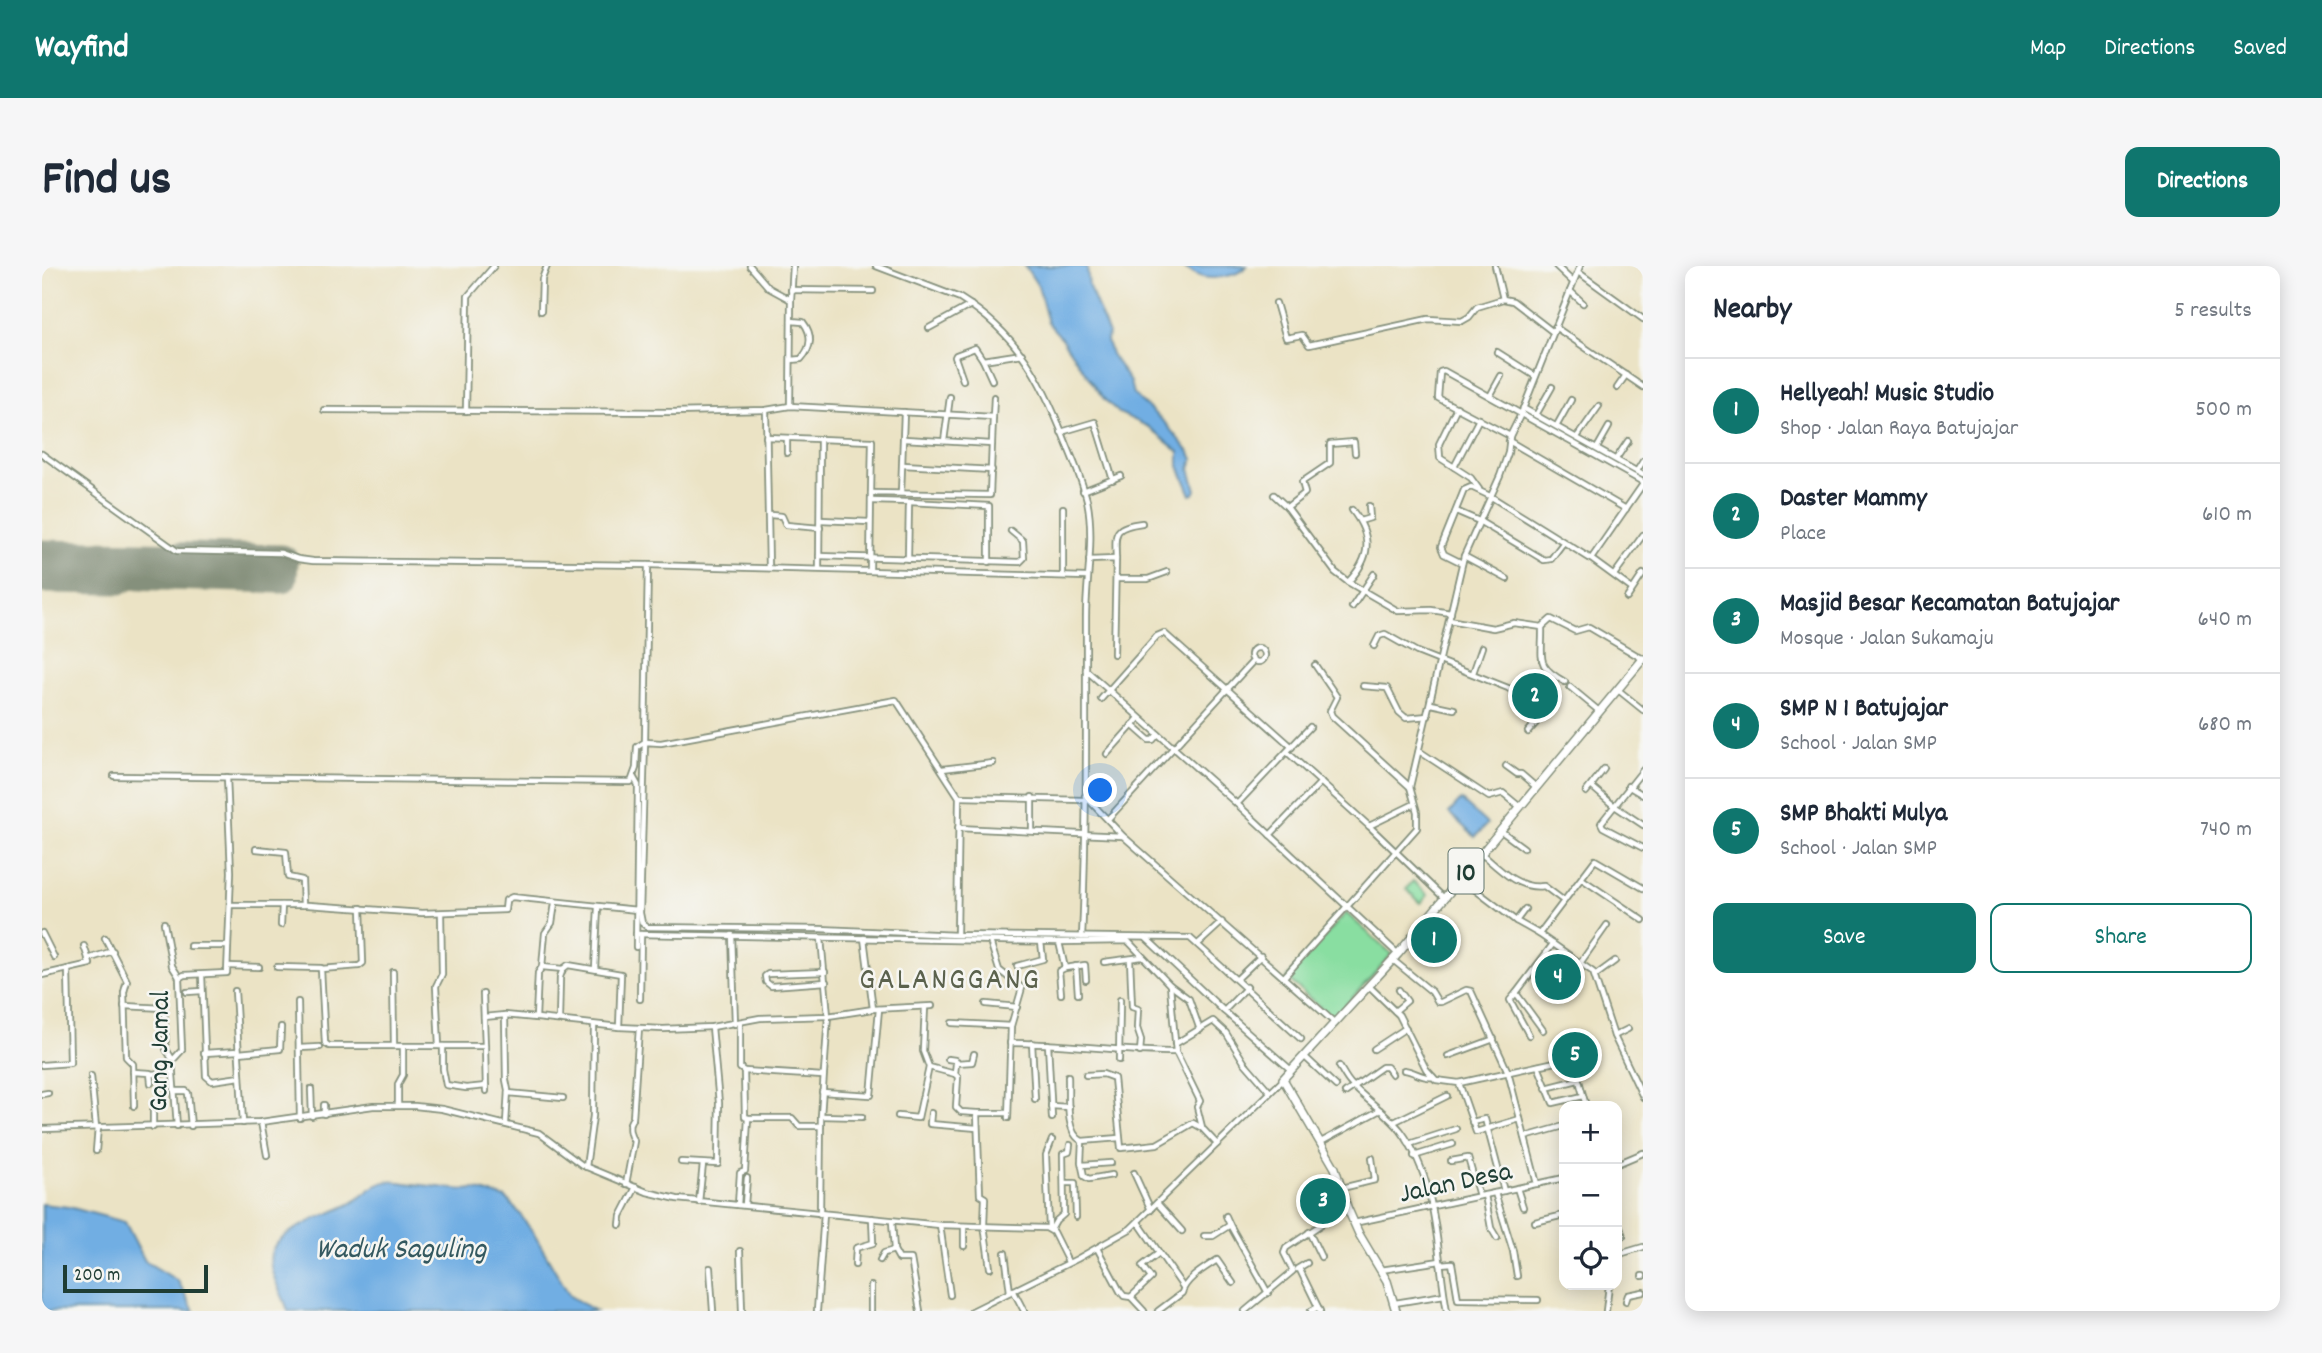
<!DOCTYPE html>
<meta charset="utf-8">
<style>
:root{--surface:#fff;--page:#f6f6f7;--text:#1f2937;--muted:#747a83;--line:#e0e1e3;--accent:#0f766e}
body{margin:0;font-family:Dekko,sans-serif;background:var(--page);color:var(--text)}
.controls{position:absolute;right:21px;bottom:21px;display:grid;overflow:hidden;border-radius:14px;box-shadow:0 4px 18px #0003}
.controls button{width:63px;height:63px;display:grid;place-items:center;padding:0;border:0;border-bottom:2px solid var(--line);background:var(--surface);color:var(--text);font:35px sans-serif}
.scale{position:absolute;left:21px;bottom:18px;width:145px;box-sizing:border-box;padding-left:7px;border:4px solid #1f3d34;border-top:0;font-size:19px;line-height:24px;white-space:nowrap;color:#1f3d34;-webkit-text-stroke:5px #f6f6f2;paint-order:stroke}
.you{position:absolute;left:1059px;top:525px;width:24px;height:24px;margin:-18px;border:5px solid #fff;border-radius:50%;background:#1a73e8;box-shadow:0 0 0 10px #1a73e833}
.badge{display:grid;place-items:center;width:46px;height:46px;border-radius:50%;background:var(--accent);color:#fff;font-size:23px;font-weight:700}
.pin{position:absolute;translate:-50% -50%;border:4px solid #fff;box-shadow:0 2px 7px #0006}
.list{margin:0;padding:0;list-style:none}
h2{display:flex;justify-content:space-between;align-items:center;height:91px;margin:0;padding:0 28px;font-size:30px}
h2 small{font-size:23px;font-weight:400;color:var(--muted)}
.list li{display:grid;grid-template-columns:46px 1fr auto;gap:21px;align-items:center;box-sizing:border-box;height:105px;padding:0 28px;border-top:2px solid var(--line)}
.list b{display:block;font-size:26px;white-space:nowrap}
.list p{margin:0;font-size:23px;white-space:nowrap;color:var(--muted)}
.list em{font-size:23px;font-style:normal;color:var(--muted)}
.actions{display:flex;gap:14px;padding:21px 28px}
.actions a{flex:1;padding:16px 0;border:2px solid var(--accent);border-radius:14px;text-align:center;font-size:24px;color:var(--accent)}
.actions .main{background:var(--accent);color:#fff}
.icon{flex:none;width:38px;height:38px;fill:none;stroke:currentColor;stroke-width:2;stroke-linecap:round;stroke-linejoin:round}
.map{position:relative;flex:none;width:1601px;height:1045px;overflow:hidden;border-radius:14px}
header{display:flex;align-items:center;gap:42px;box-sizing:border-box;height:98px;padding:0 35px;background:var(--accent);color:#fff}
header strong{font-size:33px}
nav{display:flex;gap:38px;margin-inline-start:auto;font-size:24px}
.intro{display:flex;align-items:center;justify-content:space-between;box-sizing:border-box;height:168px;padding:0 42px}
h1{margin:0;font-size:49px}
.button{padding:18px 32px;border-radius:14px;background:var(--accent);color:#fff;font-size:24px;font-weight:700}
main{display:flex;gap:42px;padding:0 42px}
aside{flex:1;background:var(--surface);border-radius:14px;box-shadow:0 4px 18px #0003}
.map>svg:first-child{display:block}
.green{fill:#89dea1;stroke:#548e6a;stroke-width:2}
.water{fill:#71aee3;stroke:#48768c;stroke-width:2}
.lines{fill:none;stroke-linecap:round;stroke-linejoin:round}
.runway{stroke:#85907c;stroke-width:33}
.minor-casing{stroke:#85907c;stroke-width:8}
.trunk-casing{stroke:#85907c;stroke-width:10}
.minor{stroke:#fff;stroke-width:4.5}
.trunk{stroke:#fff;stroke-width:7}
.labels{text-anchor:middle;stroke-width:5;stroke-linejoin:round;paint-order:stroke}
.shield{fill:#f6f6f2;stroke:#60746d;stroke-width:2}
.shield-label{font-size:26px;font-weight:bold;fill:#1f3d34}
.street-label{font-size:28px;fill:#1f3d34;stroke:#f6f6f2}
.water-label{font-size:30px;font-style:italic;fill:#345960;stroke:#f6f6f2}
.quarter-label{font-size:32px;letter-spacing:2px;fill:#5b624d;stroke:#f6f6f2}
</style>
<header>
<strong>Wayfind</strong>
<nav><a>Map</a><a>Directions</a><a>Saved</a></nav>
</header>
<div class="intro"><h1>Find us</h1><a class="button">Directions</a></div>
<main>
<div class="map">
<svg width="1601" height="1045" viewBox="0 0 1601 1045">
<rect width="100%" height="100%" fill="#f6f6f2"/>
<filter id="ink" filterUnits="userSpaceOnUse"><feTurbulence type="fractalNoise" baseFrequency=".0143" numOctaves="2"/><feDisplacementMap in="SourceGraphic" scale="14" xChannelSelector="R" yChannelSelector="G"/><feConvolveMatrix kernelMatrix="1 2 1 2 8 2 1 2 1" color-interpolation-filters="sRGB"/></filter>
<filter id="wash" filterUnits="userSpaceOnUse"><feTurbulence type="fractalNoise" baseFrequency=".00686" numOctaves="4" result="noise"/><feDisplacementMap in="SourceGraphic" scale="28" xChannelSelector="R" yChannelSelector="G"/><feGaussianBlur stdDeviation="1.57" result="paint"/><feColorMatrix in="noise" values="0 0 0 0 0 0 0 0 0 0 0 0 0 0 0 0 0 1.4 0 .05"/><feComposite in="paint" operator="in"/></filter>
<g filter="url(#wash)">
<rect width="100%" height="100%" fill="#ebe3c5"/>
<!-- green -->
<g class="green">
<path d="M1371,615L1386,629L1379,637L1364,623Z"/>
<path d="M1304,647L1350,688L1291,753L1245,712Z"/>
</g>
<!-- water -->
<g class="water">
<path d="M983,0H1045L1047,21L1066,66L1065,75L1069,88L1088,116L1091,128L1123,157L1148,187L1151,193L1148,203L1154,224L1152,228L1149,229L1137,200V186L1105,160L1077,147L1062,133L1016,68L1006,57L996,20Z"/>
<path d="M1139,0H1205C1195,11 1169,15 1155,9C1149,7 1145,3 1139,0Z"/>
<path d="M1419,534L1445,558L1433,571L1407,547Z"/>
<path d="M348,915L421,924L432,923L464,932L475,944L492,968L528,1030L553,1045H246C241,1027 225,1006 229,988C235,964 286,949 306,939C322,931 330,917 348,915Z"/>
<path d="M0,938L27,941L83,956L103,995L136,1015L152,1045H0Z"/>
</g>
<g class="lines">
<!-- runway -->
<path class="runway" d="M0,290L240,295L239,311L78,307V312L0,311"/>
</g>
</g>
<g filter="url(#ink)">
<g class="lines">
<!-- minor casing -->
<g class="minor-casing">
<g id="minor">
<path d="M708,0L727,22L749,34L748,140"/>
<path d="M834,0L918,32C976,68 999,113 1023,174C1031,194 1040,214 1045,234C1053,272 1044,313 1044,351C1044,458 1045,565 1040,671"/>
<path d="M1453,0L1461,33"/>
<path d="M1514,0L1531,16"/>
<path d="M1536,6L1601,53"/>
<path d="M749,24L831,25"/>
<path d="M1528,25L1541,37"/>
<path d="M749,34L751,0"/>
<path d="M1234,37L1244,72L1260,69L1267,79L1386,53L1420,55L1427,51L1435,41L1461,33L1471,35L1511,66"/>
<path d="M499,45L500,13L505,0"/>
<path d="M749,55L761,56C771,69 770,81 759,93L749,94"/>
<path d="M1513,61L1601,121"/>
<path d="M887,62L929,39"/>
<path d="M1455,86L1493,110"/>
<path d="M921,114L913,91L914,89L933,82L941,94"/>
<path d="M950,114L941,94L980,88"/>
<path d="M1575,122L1584,109"/>
<path d="M1448,130L1459,110"/>
<path d="M1415,141L1397,178L1398,192L1412,201L1437,153"/>
<path d="M1481,142L1601,209"/>
<path d="M282,144L630,146L724,144L748,140L951,151L948,229L829,227L828,304"/>
<path d="M724,144L727,302"/>
<path d="M424,145L426,30L452,0"/>
<path d="M1494,149L1510,121"/>
<path d="M951,151L952,131"/>
<path d="M1515,159L1529,134"/>
<path d="M1019,166L1053,156L1071,214"/>
<path d="M1468,170L1396,132L1398,106L1402,105L1601,216"/>
<path d="M724,171L830,175L829,227"/>
<path d="M1535,171L1557,140"/>
<path d="M862,173L950,178"/>
<path d="M902,175L908,131"/>
<path d="M1467,175L1584,243"/>
<path d="M1555,182L1567,161"/>
<path d="M745,187V173"/>
<path d="M0,188L135,285L239,287L256,293L271,295L606,299L1044,311"/>
<path d="M1574,193L1586,175"/>
<path d="M861,199L950,204"/>
<path d="M1412,201L1429,212L1437,223"/>
<path d="M1595,205L1601,195"/>
<path d="M1041,225L1079,210"/>
<path d="M859,227L862,146"/>
<path d="M1232,229L1245,241L1293,306L1306,316L1356,345L1389,344L1409,347"/>
<path d="M829,235L867,236L866,293"/>
<path d="M867,236L947,240V296"/>
<path d="M1245,241L1263,227L1260,216L1288,197V178L1312,176L1313,187"/>
<path d="M1414,245L1437,255L1502,294L1509,293L1521,277"/>
<path d="M728,249L740,250L744,259L778,262"/>
<path d="M778,254L828,256"/>
<path d="M1318,255L1328,252L1327,240"/>
<path d="M777,290L978,296L982,292L981,275L969,265"/>
<path d="M1422,290L1465,313"/>
<path d="M1074,293C1073,266 1071,261 1100,257"/>
<path d="M1549,293L1601,218"/>
<path d="M1047,294L1074,293L1072,388"/>
<path d="M1420,297L1402,288L1399,281L1422,224L1429,221L1448,230L1549,293L1590,323"/>
<path d="M777,303L778,174"/>
<path d="M1021,309V242"/>
<path d="M1572,309L1601,269"/>
<path d="M1075,313H1106L1125,306"/>
<path d="M1306,316C1329,292 1331,271 1310,244"/>
<path d="M1585,332L1601,308"/>
<path d="M1310,341L1332,308"/>
<path d="M1407,354L1451,362L1472,357L1500,361C1501,393 1492,399 1523,416"/>
<path d="M1500,361L1509,353L1533,365L1547,361L1601,393"/>
<path d="M1332,380L1337,370L1343,368L1375,386L1466,422L1501,445L1500,450L1486,466"/>
<circle cx="1216" cy="389" r="7"/>
<path d="M1273,399L1295,431L1288,445L1290,450L1368,521"/>
<path d="M1044,404L1195,538L1356,688"/>
<path d="M1431,407L1440,381"/>
<path d="M1321,420L1345,422L1357,446L1364,452L1386,450"/>
<path d="M1528,421L1557,445"/>
<path d="M1575,423L1601,444"/>
<path d="M1059,433L1115,370L1122,367L1250,481"/>
<path d="M1389,438L1412,443"/>
<path d="M1090,459L1107,474H1111L1116,468"/>
<path d="M1377,485L1447,531L1461,527L1478,541"/>
<path d="M1245,486L1327,560L1402,632"/>
<path d="M1065,488L1097,452"/>
<path d="M1464,500L1475,508H1479L1494,521"/>
<path d="M900,503L951,497"/>
<path d="M1601,504L1559,557L1561,561L1601,582"/>
<path d="M72,510L589,516L594,502L595,481L603,476L606,299"/>
<path d="M592,512L596,519L594,681"/>
<path d="M1549,520L1571,539L1601,559"/>
<path d="M1586,520L1601,529"/>
<path d="M1544,526L1562,503"/>
<path d="M1043,530L1081,570L1293,757"/>
<path d="M917,531L1042,534"/>
<path d="M1195,538L1268,461"/>
<path d="M1066,553L1212,394"/>
<path d="M1327,560L1372,538"/>
<path d="M916,562L1080,570"/>
<path d="M990,564V531"/>
<path d="M1459,565L1482,582"/>
<path d="M1228,569L1279,516"/>
<path d="M214,583L244,586L246,611L260,614L261,639"/>
<path d="M1440,588C1458,604 1477,624 1502,620L1522,635"/>
<path d="M1419,613L1474,655L1497,668L1551,706L1572,770L1601,831"/>
<path d="M1540,613L1601,654"/>
<path d="M188,639H266L380,647L463,644L464,634L470,631L595,644"/>
<path d="M319,642L321,697L317,700L279,703L283,777L287,780H443L444,825"/>
<path d="M1474,655L1483,643"/>
<path d="M122,657L130,700L137,711"/>
<path d="M239,659L240,639"/>
<path d="M0,667L12,691"/>
<path d="M594,668L1017,676L1086,675L1128,719L1147,733L1158,764"/>
<path d="M1497,668L1553,594L1601,622"/>
<path d="M690,669L693,758"/>
<path d="M915,669L917,531L854,434L619,477L603,476L598,647L600,657L605,661L778,663L915,669L1148,672L1259,773"/>
<path d="M63,672L85,715L82,726L84,791L91,798L92,840"/>
<path d="M822,672L831,743"/>
<path d="M1104,672L1182,745L1205,721"/>
<path d="M948,675L957,704L980,722L969,760L966,852"/>
<path d="M1017,676L1023,702L1043,699L1044,714"/>
<path d="M1156,678L1180,656"/>
<path d="M148,680H186"/>
<path d="M46,693L71,685"/>
<path d="M1088,693L1090,741L1096,743L1095,762L1099,774L1098,786"/>
<path d="M1351,694L1390,726L1396,736H1399L1424,724L1429,725L1466,806L1495,918"/>
<path d="M1062,696L1100,691"/>
<path d="M1539,696L1565,659"/>
<path d="M186,700L217,701"/>
<path d="M975,700L1001,693L999,676"/>
<path d="M1034,700L1036,728"/>
<path d="M235,701L279,702"/>
<path d="M500,701L521,703L526,699L579,708L577,761L621,763L670,761L718,752L786,750L831,743L890,740"/>
<path d="M553,703L556,641"/>
<path d="M351,706L352,780"/>
<path d="M783,706L726,708L723,710L724,716L729,720L784,716"/>
<path d="M0,709L48,698L42,680"/>
<path d="M160,709L164,810L170,815L198,811"/>
<path d="M1554,709L1573,695"/>
<path d="M1242,711L1375,562V546L1368,521L1422,290L1458,210L1466,187L1468,170L1479,148L1538,0"/>
<path d="M1195,713L1219,690"/>
<path d="M1128,719L1134,786L1158,835L1155,841L1160,861"/>
<path d="M1327,720L1357,749L1384,803L1394,814L1417,817L1513,796"/>
<path d="M193,725L201,857"/>
<path d="M145,726L160,725"/>
<path d="M1474,727L1468,734L1487,769"/>
<path d="M441,728L443,780"/>
<path d="M1019,728L1017,705L1023,702"/>
<path d="M598,733L599,668"/>
<path d="M256,736L258,852"/>
<path d="M944,738L975,741"/>
<path d="M82,740L122,742L124,783L130,793"/>
<path d="M1182,745L1249,804"/>
<path d="M1353,745L1365,735L1357,724"/>
<path d="M442,751L463,749"/>
<path d="M495,752L577,761"/>
<path d="M517,754L518,711L521,703"/>
<path d="M910,757L969,760"/>
<path d="M1501,764L1474,727L1511,678"/>
<path d="M1572,770L1586,763"/>
<path d="M968,777C1024,777 1078,786 1134,786"/>
<path d="M990,777L993,833"/>
<path d="M1006,778L1010,852"/>
<path d="M1133,778L1171,755L1184,767L1202,796L1228,826"/>
<path d="M397,780L394,720L400,708L399,647"/>
<path d="M401,780V803L404,819L424,822L444,820"/>
<path d="M257,782L278,781"/>
<path d="M1332,783L1364,762"/>
<path d="M162,787L196,785"/>
<path d="M197,787L238,783L239,761"/>
<path d="M932,788L930,796L914,797L913,808L916,811L914,841L919,846L935,847L938,929L943,932L942,959L948,1002"/>
<path d="M1262,790L1294,820"/>
<path d="M1406,790L1452,773"/>
<path d="M906,793L913,794L914,796"/>
<path d="M1077,794L1078,734"/>
<path d="M1532,796L1544,840"/>
<path d="M0,799L28,797L26,703"/>
<path d="M1297,800C1301,806 1304,813 1309,818C1324,834 1345,847 1359,865C1397,916 1394,986 1405,1045"/>
<path d="M1496,800L1511,837L1541,830"/>
<path d="M887,801L913,808"/>
<path d="M1362,804C1373,805 1380,813 1391,811"/>
<path d="M702,805L781,810"/>
<path d="M91,806L108,807L109,817"/>
<path d="M109,808L130,806"/>
<path d="M1044,809L1061,808L1072,812L1079,882L1115,878L1151,857L1160,862L1175,878"/>
<path d="M49,810L54,861"/>
<path d="M1026,810C1027,827 1022,867 1040,875L1039,896L1042,910L1047,913L1070,909"/>
<path d="M1417,817L1434,866L1478,853"/>
<path d="M1504,822L1536,814"/>
<path d="M269,823L270,850"/>
<path d="M132,825H144L146,827L149,860"/>
<path d="M780,826L829,829L837,743"/>
<path d="M466,827L521,832"/>
<path d="M1303,827L1340,801H1345L1350,808"/>
<path d="M0,828L6,827"/>
<path d="M282,839V848"/>
<path d="M356,839V818L361,809V780"/>
<path d="M1009,840L1027,841"/>
<path d="M111,845V861"/>
<path d="M889,847L888,858L935,862"/>
<path d="M935,847H966"/>
<path d="M779,850L820,851"/>
<path d="M856,850L876,852L887,801L881,785L883,741"/>
<path d="M706,852H750L757,860H779"/>
<path d="M219,856L225,889"/>
<path d="M1352,856L1405,830"/>
<path d="M1430,856L1443,853L1462,925"/>
<path d="M464,857L466,824L464,814L463,749L494,752L496,707L500,701L503,667L510,657L513,637"/>
<path d="M135,860L130,795L140,784L137,712L142,709L185,707L189,606L185,511"/>
<path d="M0,863L219,856L331,840H373L400,843L497,867L540,899L605,926L635,933L898,959L1004,962L1011,966L1026,996"/>
<path d="M1483,871L1522,860"/>
<path d="M1040,875L1077,872"/>
<path d="M1279,876L1338,844"/>
<path d="M1367,878L1414,863"/>
<path d="M54,885L56,861"/>
<path d="M1372,890L1411,878"/>
<path d="M1409,895L1426,892L1437,930"/>
<path d="M639,896L676,898L677,837L670,761"/>
<path d="M1575,898L1601,887"/>
<path d="M1040,899L1069,897"/>
<path d="M544,901L551,850L552,759"/>
<path d="M1092,907L1109,944"/>
<path d="M1022,917H1033L1034,951"/>
<path d="M584,918L592,875C587,869 585,858 591,852L597,762"/>
<path d="M1300,922L1333,914L1330,892"/>
<path d="M1475,922L1481,941"/>
<path d="M1453,927L1471,985L1475,1010"/>
<path d="M1443,929L1449,962L1455,972"/>
<path d="M657,936L661,898"/>
<path d="M1115,937L1140,965"/>
<path d="M696,939L698,907L703,905L706,852L703,851L702,805L698,802V756"/>
<path d="M703,939L705,912"/>
<path d="M778,948L779,850L786,750L779,672"/>
<path d="M1184,950L1188,959"/>
<path d="M1575,953L1581,970"/>
<path d="M850,955L852,984L857,993H869L878,1045"/>
<path d="M1096,956L1141,1021"/>
<path d="M1493,956L1522,949"/>
<path d="M1312,957L1522,912"/>
<path d="M578,959L579,950L594,921"/>
<path d="M898,959L908,1029"/>
<path d="M1007,962L1004,889L1010,874"/>
<path d="M1009,964L1014,955L1022,948L1021,888L1027,886L1028,879"/>
<path d="M1267,966L1279,991"/>
<path d="M1162,970H1171L1188,959L1226,1027"/>
<path d="M922,980V960"/>
<path d="M1055,982L1078,1025L1082,1030L1089,1031L1102,1045"/>
<path d="M698,985L700,1045"/>
<path d="M963,987L968,1026"/>
<path d="M1581,987L1601,981"/>
<path d="M838,994L842,987L852,984"/>
<path d="M1398,998L1410,997L1416,1033L1496,1034"/>
<path d="M813,999L814,982L831,977L830,952"/>
<path d="M668,1002L671,1045"/>
<path d="M1257,1002L1278,1045"/>
<path d="M1255,1003L1265,997"/>
<path d="M1339,1004L1398,995"/>
<path d="M1600,1010H1601"/>
<path d="M829,1020V1045"/>
<path d="M971,1024L982,1045"/>
<path d="M1089,1031L1109,1012L1100,1000L1117,987"/>
<path d="M1584,1035L1586,1029L1601,1026"/>
<path d="M1353,1037L1402,1029"/>
<path d="M775,1045L782,948"/>
<path d="M930,1045L1035,993L1088,963L1241,814"/>
<path d="M1116,1045L1140,1027C1143,1013 1163,1002 1175,994L1191,1017"/>
<path d="M1203,1045L1251,1005L1242,987L1244,982L1305,941"/>
<path d="M1269,1045L1276,1041"/>
<path d="M1564,1045L1567,1019"/>
</g>
</g>
<!-- trunk casing -->
<g class="trunk-casing">
<path id="trunk" d="M1354,1045L1345,1015L1317,968L1305,941L1293,902L1241,813L1356,688L1601,393"/>
</g>
<!-- minor -->
<use href="#minor" class="minor"/>
<!-- trunk -->
<use href="#trunk" class="trunk"/>
</g>
</g>
<g class="labels">
<!-- shield labels -->
<rect class="shield" x="1406.5" y="582.5" width="35" height="45" rx="5"/>
<g class="shield-label">
<text x="1424" y="614">10</text>
</g>
<!-- street labels -->
<g class="street-label">
<text transform="translate(115 785) rotate(-89)" y="10">Gang Jamal</text>
<text transform="translate(1413 914) rotate(-12)" y="10">Jalan Desa</text>
</g>
<!-- water labels -->
<g class="water-label">
<text x="359" y="991">Waduk Saguling</text>
</g>
<!-- quarter labels -->
<g class="quarter-label">
<text x="908" y="722">GALANGGANG</text>
</g>
</g>
</svg>
<div class="controls">
<button>+</button>
<button>−</button>
<button><svg class="icon" aria-label="locate" viewBox="0 0 24 24"><circle cx="12" cy="12" r="6"/><path d="M12 2v4M12 18v4M2 12h4M18 12h4"/></svg></button>
</div>
<div class="scale">200 m</div>
<div class="you"></div>
<div class="pin badge" style="left:1392px;top:674px">1</div>
<div class="pin badge" style="left:1493px;top:430px">2</div>
<div class="pin badge" style="left:1281px;top:935px">3</div>
<div class="pin badge" style="left:1516px;top:711px">4</div>
<div class="pin badge" style="left:1533px;top:789px">5</div>
</div>
<aside>
<h2>Nearby<small>5 results</small></h2>
<ul class="list">
<li><span class="badge">1</span><div><b>Hellyeah! Music Studio</b><p>Shop · Jalan Raya Batujajar</p></div><em>500 m</em></li>
<li><span class="badge">2</span><div><b>Daster Mammy</b><p>Place</p></div><em>610 m</em></li>
<li><span class="badge">3</span><div><b>Masjid Besar Kecamatan Batujajar</b><p>Mosque · Jalan Sukamaju</p></div><em>640 m</em></li>
<li><span class="badge">4</span><div><b>SMP N 1 Batujajar</b><p>School · Jalan SMP</p></div><em>680 m</em></li>
<li><span class="badge">5</span><div><b>SMP Bhakti Mulya</b><p>School · Jalan SMP</p></div><em>740 m</em></li>
</ul>
<div class="actions"><a class="main">Save</a><a>Share</a></div>
</aside>
</main>
